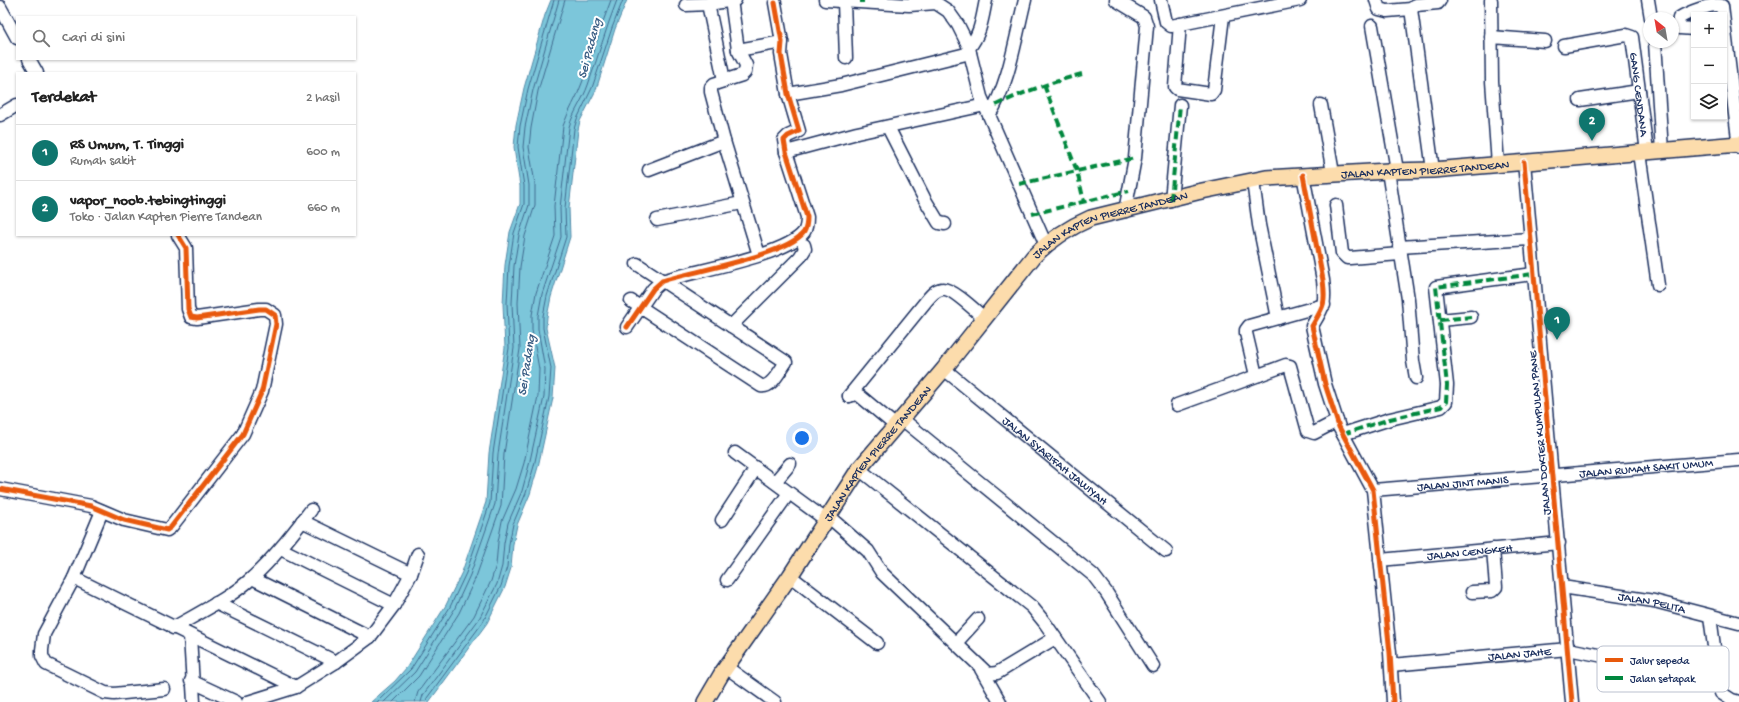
<!DOCTYPE html>
<html lang="id">
<meta charset="utf-8">
<style>
:root{--surface:#fff;--page:#f2f2f2;--text:#222;--muted:#767676;--line:#e0e0e0;--accent:#0f766e}
body{margin:0;font-family:"Gochi Hand",sans-serif;background:var(--page);color:var(--text)}
.controls{position:absolute;right:12px;top:12px;display:grid;overflow:hidden;border-radius:0px;box-shadow:0 1px 3px #0004}
.controls button{width:36px;height:36px;display:grid;place-items:center;padding:0;border:0;border-bottom:1px solid var(--line);background:var(--surface);color:var(--text);font:20px sans-serif}
.compass{position:absolute;left:1643px;top:12px;width:36px;height:36px;border-radius:50%;background:var(--surface);box-shadow:0 1px 3px #0004;rotate:329deg}
.you{position:absolute;left:802px;top:438px;width:14px;height:14px;margin:-10px;border:3px solid #fff;border-radius:50%;background:#1a73e8;box-shadow:0 0 0 6px #1a73e833}
.badge{display:grid;place-items:center;width:26px;height:26px;border-radius:50%;background:var(--accent);color:#fff;font-size:13px;font-weight:700}
.pin{position:absolute;translate:-50% -33px;filter:drop-shadow(0 1px 2px #0008)}
.pin::after{content:'';position:absolute;top:21px;width:14px;height:12px;background:inherit;clip-path:polygon(0 0,100% 0,50% 100%)}
.list{margin:0;padding:0;list-style:none}
h2{display:flex;justify-content:space-between;align-items:center;height:52px;margin:0;padding:0 16px;font-size:17px}
h2 small{font-size:13px;font-weight:400;color:var(--muted)}
.list li{display:grid;grid-template-columns:26px 1fr auto;gap:12px;align-items:center;box-sizing:border-box;height:56px;padding:0 16px;border-top:1px solid var(--line)}
.list b{display:block;font-size:15px;white-space:nowrap}
.list p{margin:0;font-size:13px;white-space:nowrap;color:var(--muted)}
.list em{font-size:13px;font-style:normal;color:var(--muted)}
.icon{flex:none;width:22px;height:22px;fill:none;stroke:currentColor;stroke-width:2;stroke-linecap:round;stroke-linejoin:round}
.map{position:relative;flex:none;width:1739px;height:702px;overflow:hidden}
.search{position:absolute;background:var(--surface);box-shadow:0 1px 3px #0004;left:16px;top:16px;width:340px;height:44px;display:flex;align-items:center;gap:10px;box-sizing:border-box;padding:0 14px;border-radius:0px;color:var(--muted);font-size:15px}
.panel{position:absolute;background:var(--surface);box-shadow:0 1px 3px #0004;left:16px;top:72px;width:340px;height:164px;border-radius:0px}
.map>svg:first-child{display:block}
.water{fill:#7bc6da;stroke:#558aa8}
.lines{fill:none;stroke-linecap:round;stroke-linejoin:round}
.shore{stroke:#416b90;stroke-width:1}
.minor-casing{stroke:#1b2f5e;stroke-width:15}
.major-casing{stroke:#1b2f5e;stroke-width:18}
.minor{stroke:#fff;stroke-width:12}
.major{stroke:#fcdcac;stroke-width:15}
.quiet{stroke:#00873e;stroke-width:4;stroke-dasharray:8 4;stroke-linecap:butt}
.cycleway-casing{stroke:#fff;stroke-width:8}
.cycleway{stroke:#e8590c;stroke-width:5}
.labels{text-anchor:middle;stroke-width:4;stroke-linejoin:round;paint-order:stroke}
.street-label{font-size:12px;fill:#1b2f5e;stroke:#fff}
.water-label{font-size:13px;font-style:italic;fill:#385c83;stroke:#fff}
.key{fill:#fff;stroke:#bbc1cf;stroke-width:1}
.key-label{font-size:11px;fill:#1b2f5e}
</style>
<div class="map">
<svg width="1739" height="702" viewBox="0 0 1739 702">
<rect width="100%" height="100%" fill="#fff"/>
<filter id="ink" filterUnits="userSpaceOnUse"><feTurbulence type="fractalNoise" baseFrequency=".025" numOctaves="2"/><feDisplacementMap in="SourceGraphic" scale="8" xChannelSelector="R" yChannelSelector="G"/><feConvolveMatrix kernelMatrix="1 2 1 2 8 2 1 2 1" color-interpolation-filters="sRGB"/></filter>
<g filter="url(#ink)">
<!-- water -->
<path class="water" d="M551,0H627L615,29L596,90L580,121L578,130L569,208L570,237L551,297L547,317L546,328L555,368L553,398L538,467L530,494L517,525L513,544L511,568L505,587L487,623L429,702H371L395,681L407,667L446,605L462,572L486,502L489,453L505,348L503,304L505,265L510,232L520,204V186L514,147L516,125L524,88L545,15Z"/>
<g class="lines">
<!-- shore -->
<g class="shore">
<path d="M377,702L411,669L450,607L466,573L490,503L493,453L509,348L507,303L509,266L514,233L524,204V186L518,147L520,126L528,89L554,0"/>
<path d="M384,702L415,672L454,610L470,575L495,504L498,454L514,348L512,303L514,266L519,235L529,205V185L523,147L525,127L533,90L559,0"/>
<path d="M393,702L419,676L459,613L476,577L501,506L504,454L520,349L518,303L520,267L525,236L535,205V184L529,147L531,128L538,91L565,0"/>
<path d="M415,702L418,692L474,616L491,581L496,565L498,542L502,521L516,489L524,463L538,396L539,369L532,330V315L536,293L555,236L554,206L563,126C568,111 577,98 582,83C593,56 600,27 611,0"/>
<path d="M421,702L423,695L479,619L497,584L502,566L504,543L508,523L522,491L529,465L544,397L545,369L538,329V316L542,294L561,237L560,208L569,127C573,112 583,100 588,85C598,57 606,28 617,0"/>
<path d="M426,702L427,698L483,622L501,586L507,567L509,544L513,524L526,493L534,466L549,397L551,368L543,328V316L547,296L566,237L565,208L574,129L577,119L592,88L612,28L623,0"/>
</g>
<!-- minor casing -->
<g class="minor-casing">
<g id="minor">
<path d="M731,0L738,50L746,65L745,72L742,75L714,84L711,87V92L724,141L759,255"/>
<path d="M825,0L909,5L936,3L948,11L958,25L968,45L981,97L1046,245"/>
<path d="M1116,0L1144,17L1147,26L1135,158L1125,211"/>
<path d="M1161,0L1166,22L1171,26L1300,0"/>
<path d="M1376,0L1379,9L1387,11L1411,9L1416,5L1438,3L1440,0"/>
<path d="M1491,0L1492,81L1498,165"/>
<path d="M1648,0L1651,18"/>
<path d="M844,2L846,58"/>
<path d="M708,4L724,80"/>
<path d="M686,5L708,4L735,0"/>
<path d="M0,7L17,38"/>
<path d="M1411,9L1433,170"/>
<path d="M1180,24L1175,87L1177,89L1211,94L1214,90L1223,16"/>
<path d="M1372,26L1397,170"/>
<path d="M1694,29L1680,28L1678,24L1679,18C1687,13 1714,2 1722,6L1739,147"/>
<path d="M1491,37L1545,41"/>
<path d="M1655,42L1662,151"/>
<path id="s1" d="M1564,46L1626,35L1632,37L1647,152"/>
<path d="M969,48C981,33 982,19 986,0"/>
<path d="M738,50L782,42"/>
<path d="M29,59L37,73"/>
<path d="M788,94L841,85L970,53"/>
<path d="M1580,100L1639,91"/>
<path d="M1321,105L1333,173"/>
<path d="M0,115L17,105"/>
<path d="M989,115C1009,86 1016,35 1025,0"/>
<path d="M888,127L924,198L939,223L945,224"/>
<path d="M786,152L857,133L985,105"/>
<path d="M1639,153L1658,285"/>
<path d="M1524,162L1572,702"/>
<path d="M649,170L724,141"/>
<path d="M1388,171L1408,299L1413,361L1416,378"/>
<path d="M1303,175L1323,280C1326,304 1324,306 1312,326L1325,384L1339,427L1373,490L1390,653L1393,702"/>
<path d="M1253,181L1259,225L1278,318"/>
<path d="M1171,200L1180,105"/>
<path d="M1336,205L1342,253L1347,258H1350L1400,254"/>
<path d="M657,220L742,203"/>
<path d="M1399,247L1530,239"/>
<path d="M631,301L761,386C772,388 780,370 786,362L637,264"/>
<path d="M1324,305L1249,326L1246,330V333L1255,371L1259,375L1286,365L1290,366L1308,431L1314,433L1337,421"/>
<path d="M1440,320L1471,317"/>
<path d="M731,326L800,257L805,249L804,245"/>
<path d="M627,327L653,289L662,281C693,271 786,256 804,232C807,227 807,222 807,217L786,152L784,140L788,136L799,131L788,94L781,54L782,42L775,3"/>
<path id="s2" d="M944,369L1166,551"/>
<path d="M849,396L927,300C931,295 935,290 942,289C951,287 977,312 985,319"/>
<path d="M849,396L856,394L860,396L896,426"/>
<path d="M1177,405L1259,375"/>
<path d="M902,419L1093,575L1106,592L1153,666"/>
<path d="M1343,434L1390,419L1441,407L1446,402L1447,385L1436,287L1533,274"/>
<path d="M735,453L826,520"/>
<path d="M859,469L1032,607L1045,623L1100,702"/>
<path d="M775,482L790,464"/>
<path d="M0,489L91,506L124,520L167,530L171,527L243,434L262,391L276,324L275,315L266,309H259L197,318L191,317L188,309L186,248L178,235"/>
<path id="s3" d="M1373,490L1739,460"/>
<path d="M102,511L74,578L44,634L42,650V656L46,664L105,693L114,694L164,689"/>
<path d="M828,516L868,551L882,573L988,674L997,673L1055,638"/>
<path d="M722,520L756,468"/>
<path d="M302,521L411,574"/>
<path d="M281,549L394,605"/>
<path id="s4" d="M1380,560L1559,543"/>
<path d="M790,576L877,643"/>
<path d="M74,578L296,687"/>
<path d="M252,578L370,637"/>
<path d="M727,580L789,493"/>
<path id="s5" d="M1562,587L1654,601L1739,623"/>
<path d="M1472,592L1492,591L1496,587L1493,549"/>
<path d="M216,603L336,662"/>
<path d="M1710,616L1719,685L1721,693L1732,700L1739,702"/>
<path d="M173,628C199,613 232,597 253,577C275,557 293,533 311,510"/>
<path d="M190,636L194,702"/>
<path d="M956,643L978,619"/>
<path id="s6" d="M1391,665L1568,649L1699,675L1717,673"/>
<path d="M726,667L775,702"/>
<path d="M981,669L1000,702"/>
<path d="M191,681L236,702"/>
<path d="M248,702L296,687L336,662L370,637L394,605L411,574L418,554"/>
</g>
</g>
<!-- major casing -->
<g class="major-casing">
<g id="major">
<path id="s7" d="M705,702L722,673L790,576L859,469L944,369L1034,256C1050,240 1070,227 1091,218L1197,192L1266,178L1388,171L1433,170L1739,144"/>
</g>
</g>
<!-- minor -->
<use href="#minor" class="minor"/>
<!-- major -->
<use href="#major" class="major"/>
<!-- quiet -->
<g class="quiet">
<path d="M862,3V0"/>
<path d="M1044,85L1077,171L1084,202"/>
<path d="M996,105C1024,92 1052,82 1082,74"/>
<path d="M1019,184L1135,158"/>
<path d="M1171,200L1180,105"/>
<path d="M1032,214L1129,191"/>
<path d="M1440,320L1471,317"/>
<path d="M1343,434L1390,419L1441,407L1446,402L1447,385L1436,287L1533,274"/>
</g>
<!-- cycleway casing -->
<g class="cycleway-casing">
<g id="cycleway">
<path d="M1524,162L1572,702"/>
<path d="M1303,175L1323,280C1326,304 1324,306 1312,326L1325,384L1339,427L1373,490L1390,653L1393,702"/>
<path d="M627,327L653,289L662,281C693,271 786,256 804,232C807,227 807,222 807,217L786,152L784,140L788,136L799,131L788,94L781,54L782,42L775,3"/>
<path d="M0,489L91,506L124,520L167,530L171,527L243,434L262,391L276,324L275,315L266,309H259L197,318L191,317L188,309L186,248L178,235"/>
</g>
</g>
<!-- cycleway -->
<use href="#cycleway" class="cycleway"/>
</g>
</g>
<g class="labels">
<!-- street labels -->
<g class="street-label">
<text dy="4" stroke="none"><textPath href="#s1" startOffset="127">GANG CENDANA</textPath></text>
<text dy="4" stroke="none"><textPath href="#s7" startOffset="963">JALAN KAPTEN PIERRE TANDEAN</textPath></text>
<text dy="4" stroke="none"><textPath href="#s7" startOffset="639">JALAN KAPTEN PIERRE TANDEAN</textPath></text>
<text transform="translate(1539 433) rotate(-95)" y="4">JALAN DOKTER KUMPULAN PANE</text>
<text dy="4" stroke="none"><textPath href="#s7" startOffset="303">JALAN KAPTEN PIERRE TANDEAN</textPath></text>
<text dy="4" stroke="none"><textPath href="#s2" startOffset="144">JALAN SYARIFAH JAWIYAH</textPath></text>
<text dy="4" stroke="none"><textPath href="#s3" startOffset="274">JALAN RUMAH SAKIT UMUM</textPath></text>
<text dy="4" stroke="none"><textPath href="#s3" startOffset="90">JALAN JINT MANIS</textPath></text>
<text dy="4" stroke="none"><textPath href="#s4" startOffset="90">JALAN CENGKEH</textPath></text>
<text dy="4" stroke="none"><textPath href="#s5" startOffset="91">JALAN PELITA</textPath></text>
<text dy="4" stroke="none"><textPath href="#s6" startOffset="129">JALAN JAHE</textPath></text>
</g>
<!-- water labels -->
<g class="water-label">
<text transform="translate(588 48) rotate(-75)" y="5">Sei Padang</text>
<text transform="translate(525 365) rotate(-81)" y="5">Sei Padang</text>
</g>
</g>
<!-- legend -->
<rect x="1597" y="646" width="132" height="46" rx="6" class="key"/>
<rect x="1605" y="658" width="18" height="4" fill="#e8590c"/>
<rect x="1605" y="676" width="18" height="4" fill="#00873e"/>
<g class="key-label">
<text x="1630" y="664">Jalur sepeda</text>
<text x="1630" y="682">Jalan setapak</text>
</g>
</svg>
<div class="controls">
<button>+</button>
<button>−</button>
<button><svg class="icon" aria-label="layers" viewBox="0 0 24 24"><path d="M12 4l9 5-9 5-9-5zM3 14l9 5 9-5"/></svg></button>
</div>
<svg class="compass" viewBox="-18 -18 36 36"><path d="M0-13l5 13h-10z" fill="#e53935"/><path d="M0 13l5-13h-10z" fill="#767676"/></svg>
<div class="you"></div>
<div class="pin badge" style="left:1557px;top:340px">1</div>
<div class="pin badge" style="left:1592px;top:141px">2</div>
<div class="search"><svg class="icon" aria-label="search" viewBox="0 0 24 24"><circle cx="10" cy="10" r="6"/><path d="M15 15l6 6"/></svg>Cari di sini</div>
<section class="panel">
<h2>Terdekat<small>2 hasil</small></h2>
<ul class="list">
<li><span class="badge">1</span><div><b>RS Umum, T. Tinggi</b><p>Rumah sakit</p></div><em>600 m</em></li>
<li><span class="badge">2</span><div><b>vapor_noob.tebingtinggi</b><p>Toko · Jalan Kapten Pierre Tandean</p></div><em>660 m</em></li>
</ul>
</section>
</div>
